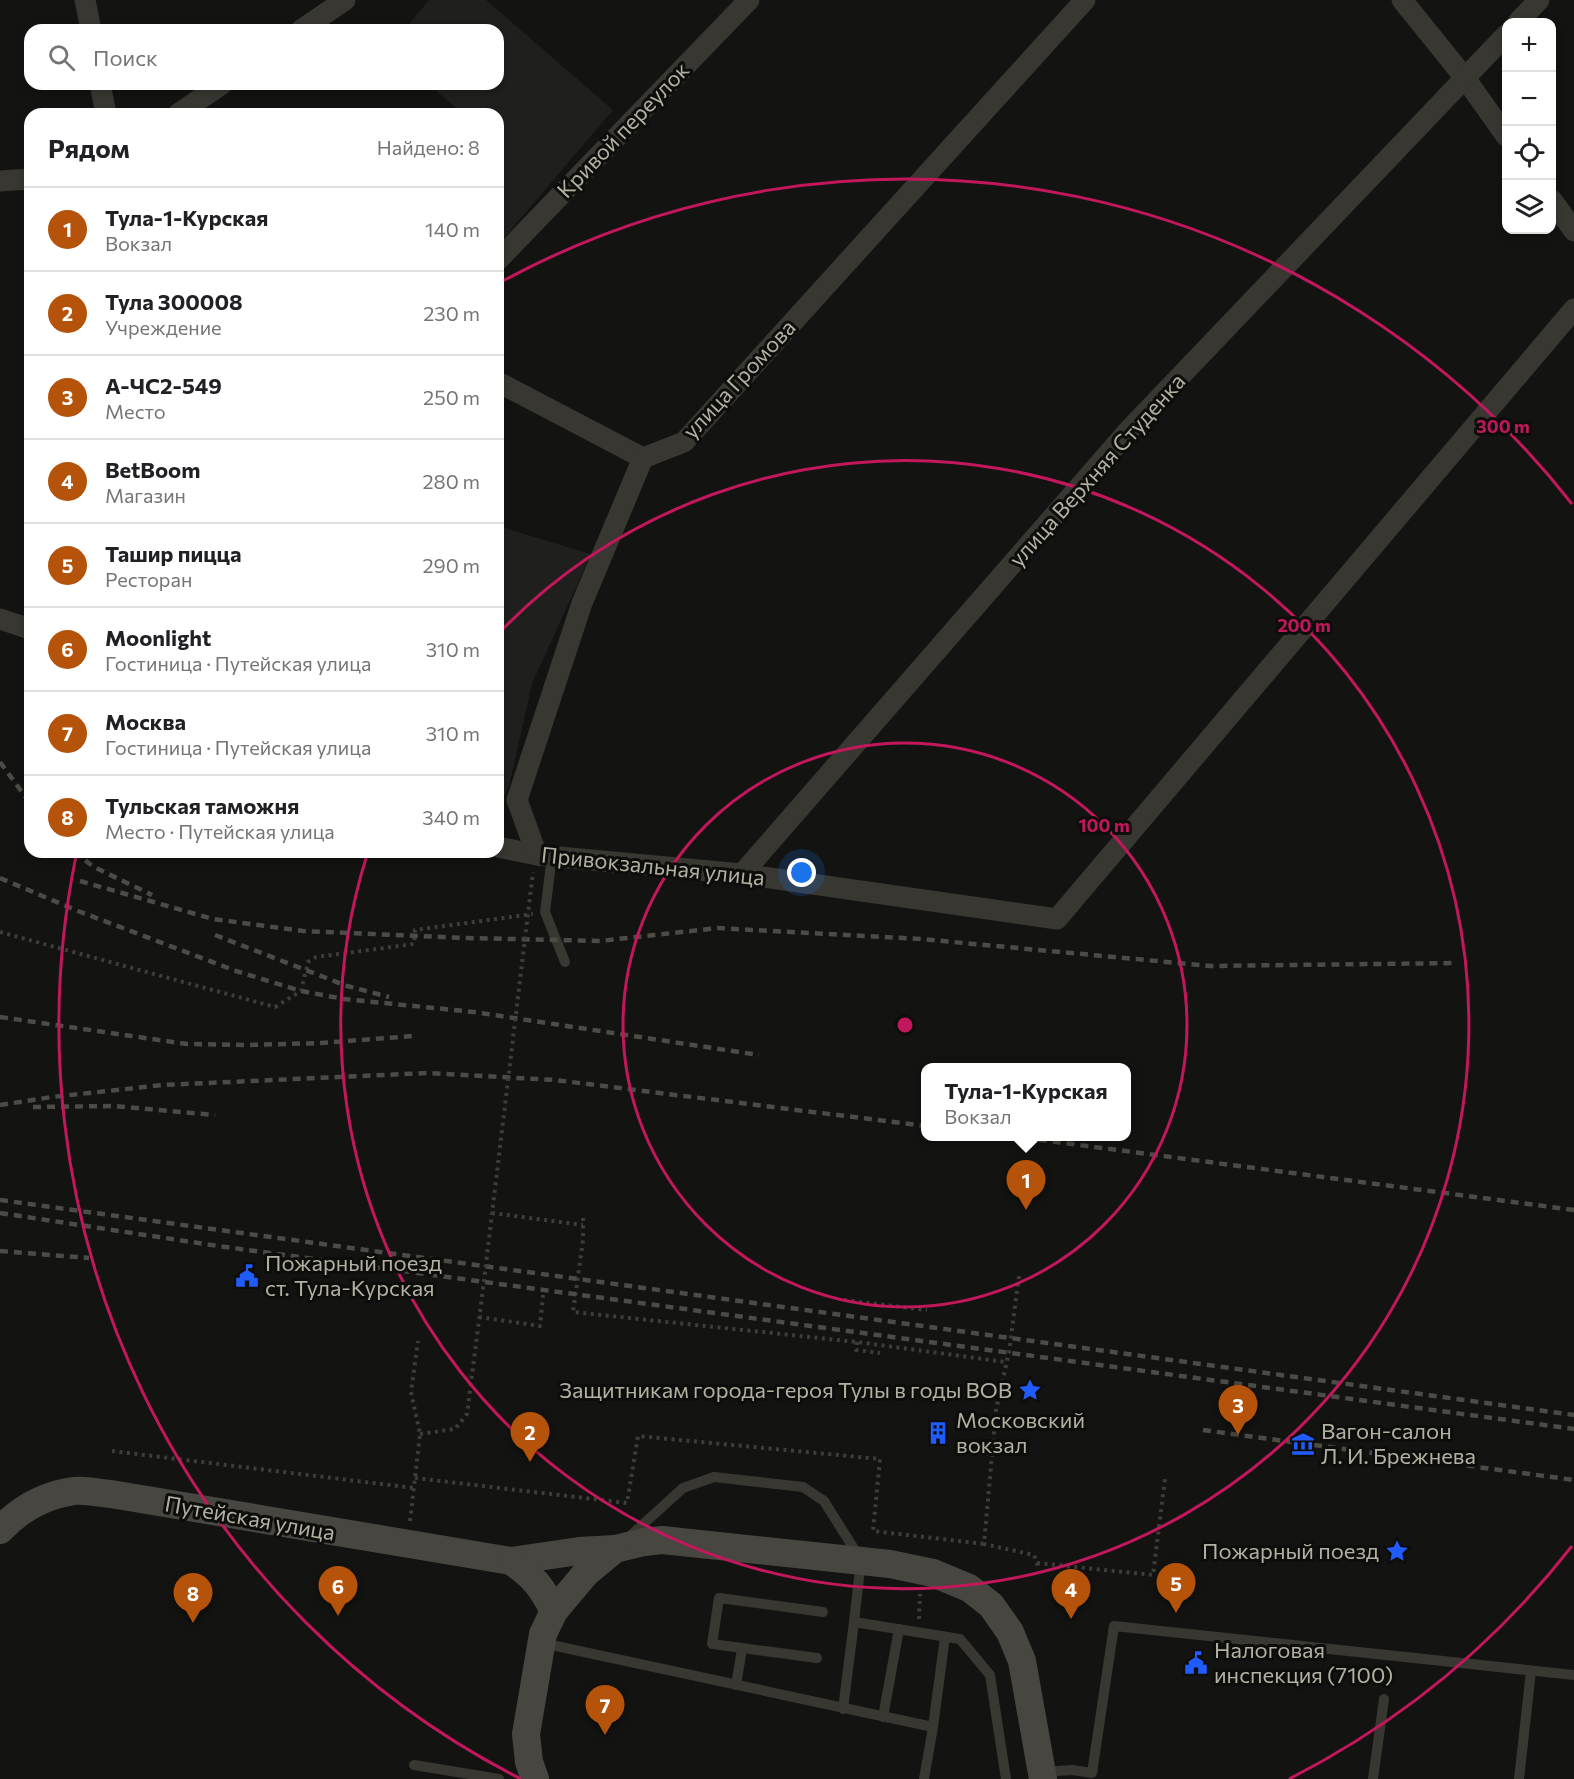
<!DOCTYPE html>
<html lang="ru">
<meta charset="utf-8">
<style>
:root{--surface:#fff;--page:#f6f6f6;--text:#202124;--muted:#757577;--line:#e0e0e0;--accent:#b45309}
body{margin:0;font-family:Commissioner,sans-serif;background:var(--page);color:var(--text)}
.controls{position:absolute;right:18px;top:18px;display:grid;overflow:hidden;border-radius:12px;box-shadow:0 3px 9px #0003}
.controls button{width:54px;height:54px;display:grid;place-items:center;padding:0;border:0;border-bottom:2px solid var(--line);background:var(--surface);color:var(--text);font:30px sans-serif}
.you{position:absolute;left:802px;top:873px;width:21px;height:21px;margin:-15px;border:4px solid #fff;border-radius:50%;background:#1a73e8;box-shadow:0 0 0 9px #1a73e833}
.badge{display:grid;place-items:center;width:39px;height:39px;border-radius:50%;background:var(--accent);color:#fff;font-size:20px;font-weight:700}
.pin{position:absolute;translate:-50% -50px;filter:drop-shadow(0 2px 3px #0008)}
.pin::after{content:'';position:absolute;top:32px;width:21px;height:18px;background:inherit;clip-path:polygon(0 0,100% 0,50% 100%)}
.popup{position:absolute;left:921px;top:1063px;width:210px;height:78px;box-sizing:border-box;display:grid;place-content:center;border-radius:12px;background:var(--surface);filter:drop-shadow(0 2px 4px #0005);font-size:20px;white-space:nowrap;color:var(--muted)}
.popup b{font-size:22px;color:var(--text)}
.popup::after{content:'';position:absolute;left:50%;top:100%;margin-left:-12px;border:12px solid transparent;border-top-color:var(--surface)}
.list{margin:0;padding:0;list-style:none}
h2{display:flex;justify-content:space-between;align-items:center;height:78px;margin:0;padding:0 24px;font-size:26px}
h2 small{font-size:20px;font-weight:400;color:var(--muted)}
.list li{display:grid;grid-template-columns:39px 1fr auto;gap:18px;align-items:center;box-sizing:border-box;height:84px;padding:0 24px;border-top:2px solid var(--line)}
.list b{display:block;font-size:22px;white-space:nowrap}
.list p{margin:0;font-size:20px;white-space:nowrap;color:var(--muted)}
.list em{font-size:20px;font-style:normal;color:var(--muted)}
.icon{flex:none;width:33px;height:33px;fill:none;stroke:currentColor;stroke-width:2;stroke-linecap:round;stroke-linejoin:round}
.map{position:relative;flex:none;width:1574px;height:1779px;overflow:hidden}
.search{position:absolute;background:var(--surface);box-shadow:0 3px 9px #0003;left:24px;top:24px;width:480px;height:66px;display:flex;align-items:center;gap:15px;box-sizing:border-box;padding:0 21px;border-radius:18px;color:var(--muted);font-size:22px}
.panel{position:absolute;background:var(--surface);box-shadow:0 3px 9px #0003;left:24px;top:108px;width:480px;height:750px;border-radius:18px}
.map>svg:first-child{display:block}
.built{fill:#1f201d}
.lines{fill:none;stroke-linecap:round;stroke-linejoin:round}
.path{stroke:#3f3d38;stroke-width:4;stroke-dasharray:3 4.5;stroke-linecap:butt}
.lane{stroke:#383732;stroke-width:10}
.street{stroke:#383732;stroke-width:21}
.secondary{stroke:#484640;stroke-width:28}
.rail{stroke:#4d4b45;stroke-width:4.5;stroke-dasharray:8 6;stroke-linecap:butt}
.path-bridge{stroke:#3f3d38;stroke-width:4;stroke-dasharray:3 4.5;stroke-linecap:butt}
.ring{fill:none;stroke:#c2185b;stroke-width:3}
.labels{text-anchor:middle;stroke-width:6;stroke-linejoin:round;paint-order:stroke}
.street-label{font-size:22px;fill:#b4b0a1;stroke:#0d0e0c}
.poi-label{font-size:22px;fill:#b4b0a1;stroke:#0d0e0c;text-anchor:start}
.centre{fill:#c2185b;stroke:#0d0e0c;stroke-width:3}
.ring-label{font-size:18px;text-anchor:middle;font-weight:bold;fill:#c2185b;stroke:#0d0e0c;stroke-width:6;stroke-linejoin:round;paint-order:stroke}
</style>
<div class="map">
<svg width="1574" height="1779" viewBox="0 0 1574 1779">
<rect width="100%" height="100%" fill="#131311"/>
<!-- built -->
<g class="built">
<path d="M429,0H486L613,110L498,245V114H449L455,107L428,84H498V30H404Z"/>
<path d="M498,526L591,554L532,684L510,782L501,805L498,808Z"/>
</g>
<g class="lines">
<!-- path -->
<g class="path">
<path d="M0,932L275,1007L301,991L308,962L316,957L414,944L415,930L533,914"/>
<path d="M492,1213L583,1225"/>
<path d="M583,1218V1240L573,1312L857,1342L1006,1362"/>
<path d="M1019,1276L1009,1352L996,1410L984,1544L1034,1555L1039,1568"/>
<path d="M844,1300L927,1310"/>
<path d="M479,1317L540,1326L543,1295"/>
<path d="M857,1342L856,1350L880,1353"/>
<path d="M420,1434L455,1429L467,1414L482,1297"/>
<path d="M112,1451L414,1488"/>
<path d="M972,1453L992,1454"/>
<path d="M415,1478L627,1503L638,1436L880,1459L873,1531L984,1544"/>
<path d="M410,1521L420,1434L411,1392L418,1341"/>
<path d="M1037,1563L1153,1575L1165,1479"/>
<path d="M919,1619L920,1594"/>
<path d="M1385,1686L1387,1667"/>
</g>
<!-- lane -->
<g class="lane">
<path d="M552,856L545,912L565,962"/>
<path d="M628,1538L683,1488L714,1477L803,1487L824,1501L861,1560L854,1622"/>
<path d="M542,1643L933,1727"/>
<path d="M817,1658L712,1644L719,1598L823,1612"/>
<path d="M736,1685L742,1649"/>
<path d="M843,1709L854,1622L960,1639L990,1675L1006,1779"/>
<path d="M883,1717L899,1629"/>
<path d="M414,1765L499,1779"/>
<path d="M1042,1772L1072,1770L1092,1773L1114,1626L1574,1675"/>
<path d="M924,1779L933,1727L945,1637"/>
<path d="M1373,1779L1384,1699"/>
<path d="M1519,1779L1531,1671"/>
</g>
<!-- street -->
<g class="street">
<path d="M85,0L91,30"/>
<path d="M1402,0L1465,78L1506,136"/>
<path d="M1518,22L1539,0"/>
<path d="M301,30L345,0"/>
<path d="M100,84L106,114"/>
<path d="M178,114L222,84"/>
<path d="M0,181L30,179"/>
<path d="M1552,200L1574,231"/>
<path d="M498,260L749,0"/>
<path d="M498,382L643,458"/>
<path d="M0,619L30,629"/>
<path d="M498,847L537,855L742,874L1057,919L1574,309"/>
<path d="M537,855L517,800L582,603L643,458L684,442L1085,0"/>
<path d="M742,874L1128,431L1506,35"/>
</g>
<!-- secondary -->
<g class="secondary">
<path d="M0,1530C20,1509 44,1495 74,1491C86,1490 99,1493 111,1494L511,1561L579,1551L615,1549L644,1542L662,1540L890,1564L933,1573L969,1588L991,1605L1010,1632L1022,1661L1043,1779"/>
<path d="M511,1561C534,1577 541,1586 554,1611"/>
<path d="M535,1779L529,1762L526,1734L543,1634L554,1611L586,1573L615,1549"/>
</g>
<!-- rail -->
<g class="rail">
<path d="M0,762L30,803"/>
<path d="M74,852L94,867L152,895"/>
<path d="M0,878L78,911L236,971L301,991L344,999L474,1012L759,1055"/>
<path d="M80,881L213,919L303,931L466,938L600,941L718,928L921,939L1210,966L1456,963"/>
<path d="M215,935L347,986L389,997"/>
<path d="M0,1017L187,1044L249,1045L321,1043L413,1036"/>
<path d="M0,1105L52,1097L163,1085L427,1073L555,1080L926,1126"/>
<path d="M33,1107L113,1106L215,1115"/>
<path d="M1011,1136L1574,1210"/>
<path d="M0,1200L1574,1415"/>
<path d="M0,1213L218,1246L1574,1429"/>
<path d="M0,1251L89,1258"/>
<path d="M1203,1430L1574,1480"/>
</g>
<!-- path-bridge -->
<path class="path-bridge" d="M482,1297L533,872"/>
</g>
<!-- distance rings -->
<g class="ring">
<circle cx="905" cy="1025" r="282"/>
<path d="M499 633A564 564 0 1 1 367 855"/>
<path d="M1572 1546A846 846 0 0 1 1289 1779M521 1779A846 846 0 0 1 76 856M501 282A846 846 0 0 1 1572 504"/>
</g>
<!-- icons -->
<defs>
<g id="civic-bare" transform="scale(1.8)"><path d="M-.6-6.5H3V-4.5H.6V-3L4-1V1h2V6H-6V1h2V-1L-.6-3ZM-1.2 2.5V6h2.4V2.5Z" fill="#205bfb" stroke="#0d0e0c" stroke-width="2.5" paint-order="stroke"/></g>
<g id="sight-bare" transform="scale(1.8)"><path d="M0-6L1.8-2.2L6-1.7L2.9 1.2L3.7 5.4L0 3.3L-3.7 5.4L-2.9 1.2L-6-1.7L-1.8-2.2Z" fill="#205bfb" stroke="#0d0e0c" stroke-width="2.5" paint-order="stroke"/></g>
<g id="building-bare" transform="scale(1.8)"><path d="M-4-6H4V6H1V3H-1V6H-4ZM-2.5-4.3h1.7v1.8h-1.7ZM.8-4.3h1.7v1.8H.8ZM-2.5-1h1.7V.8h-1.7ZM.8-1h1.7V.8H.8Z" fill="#205bfb" stroke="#0d0e0c" stroke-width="2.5" paint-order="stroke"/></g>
<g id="museum-bare" transform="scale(1.8)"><path d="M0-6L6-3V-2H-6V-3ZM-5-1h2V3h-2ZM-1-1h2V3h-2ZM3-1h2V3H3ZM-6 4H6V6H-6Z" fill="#205bfb" stroke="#0d0e0c" stroke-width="2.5" paint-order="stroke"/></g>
</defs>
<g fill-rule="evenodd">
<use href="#civic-bare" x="247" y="1276"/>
<use href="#sight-bare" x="1030" y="1390"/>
<use href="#building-bare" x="938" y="1433"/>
<use href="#museum-bare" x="1303" y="1444"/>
<use href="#sight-bare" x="1397" y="1551"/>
<use href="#civic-bare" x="1196" y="1663"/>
</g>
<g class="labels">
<!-- street labels -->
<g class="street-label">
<text transform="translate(623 130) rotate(-46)" y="8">Кривой переулок</text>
<text transform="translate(739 379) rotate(-47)" y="8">улица Громова</text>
<text transform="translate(1097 470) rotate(-48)" y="8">улица Верхняя Cтуденка</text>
<text transform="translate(653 866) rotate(6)" y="8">Привокзальная улица</text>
<text transform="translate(250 1518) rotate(10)" y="8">Путейская улица</text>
</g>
<!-- poi labels -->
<g class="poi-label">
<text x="265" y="1271">Пожарный поезд<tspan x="265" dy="25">ст. Тула-Курская</tspan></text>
<text x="1012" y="1398" text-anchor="end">Защитникам города-героя Тулы в годы ВОВ</text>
<text x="956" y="1428">Московский<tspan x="956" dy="25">вокзал</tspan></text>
<text x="1321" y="1439">Вагон-салон<tspan x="1321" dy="25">Л. И. Брежнева</tspan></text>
<text x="1379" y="1559" text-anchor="end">Пожарный поезд</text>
<text x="1214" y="1658">Налоговая<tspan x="1214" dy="25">инспекция (7100)</tspan></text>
</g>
</g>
<circle cx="905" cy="1025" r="9" class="centre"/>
<g class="ring-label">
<text x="1503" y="433">300 m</text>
<text x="1304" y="632">200 m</text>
<text x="1104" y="832">100 m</text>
</g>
</svg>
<div class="controls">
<button>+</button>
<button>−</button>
<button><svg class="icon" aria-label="locate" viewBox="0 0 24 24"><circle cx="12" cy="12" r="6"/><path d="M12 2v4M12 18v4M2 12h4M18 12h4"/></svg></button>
<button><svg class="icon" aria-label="layers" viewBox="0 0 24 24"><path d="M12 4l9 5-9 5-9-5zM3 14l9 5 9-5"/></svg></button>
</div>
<div class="you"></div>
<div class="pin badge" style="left:1026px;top:1210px">1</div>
<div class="popup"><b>Тула-1-Курская</b>Вокзал</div>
<div class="pin badge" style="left:530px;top:1462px">2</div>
<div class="pin badge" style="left:1238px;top:1435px">3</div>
<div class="pin badge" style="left:1071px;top:1619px">4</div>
<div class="pin badge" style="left:1176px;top:1613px">5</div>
<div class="pin badge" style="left:338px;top:1616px">6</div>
<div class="pin badge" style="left:605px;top:1735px">7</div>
<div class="pin badge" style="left:193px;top:1623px">8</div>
<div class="search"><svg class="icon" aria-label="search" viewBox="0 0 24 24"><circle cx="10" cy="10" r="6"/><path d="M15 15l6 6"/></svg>Поиск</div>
<section class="panel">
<h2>Рядом<small>Найдено: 8</small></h2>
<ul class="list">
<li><span class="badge">1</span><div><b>Тула-1-Курская</b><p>Вокзал</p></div><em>140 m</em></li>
<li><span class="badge">2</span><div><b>Тула 300008</b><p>Учреждение</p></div><em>230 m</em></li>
<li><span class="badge">3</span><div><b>А-ЧС2-549</b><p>Место</p></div><em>250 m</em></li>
<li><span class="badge">4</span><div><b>BetBoom</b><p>Магазин</p></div><em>280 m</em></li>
<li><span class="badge">5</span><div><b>Ташир пицца</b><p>Ресторан</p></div><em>290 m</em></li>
<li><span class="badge">6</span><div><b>Moonlight</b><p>Гостиница · Путейская улица</p></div><em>310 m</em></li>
<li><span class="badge">7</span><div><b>Москва</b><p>Гостиница · Путейская улица</p></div><em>310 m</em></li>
<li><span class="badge">8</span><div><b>Тульская таможня</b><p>Место · Путейская улица</p></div><em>340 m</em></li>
</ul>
</section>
</div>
